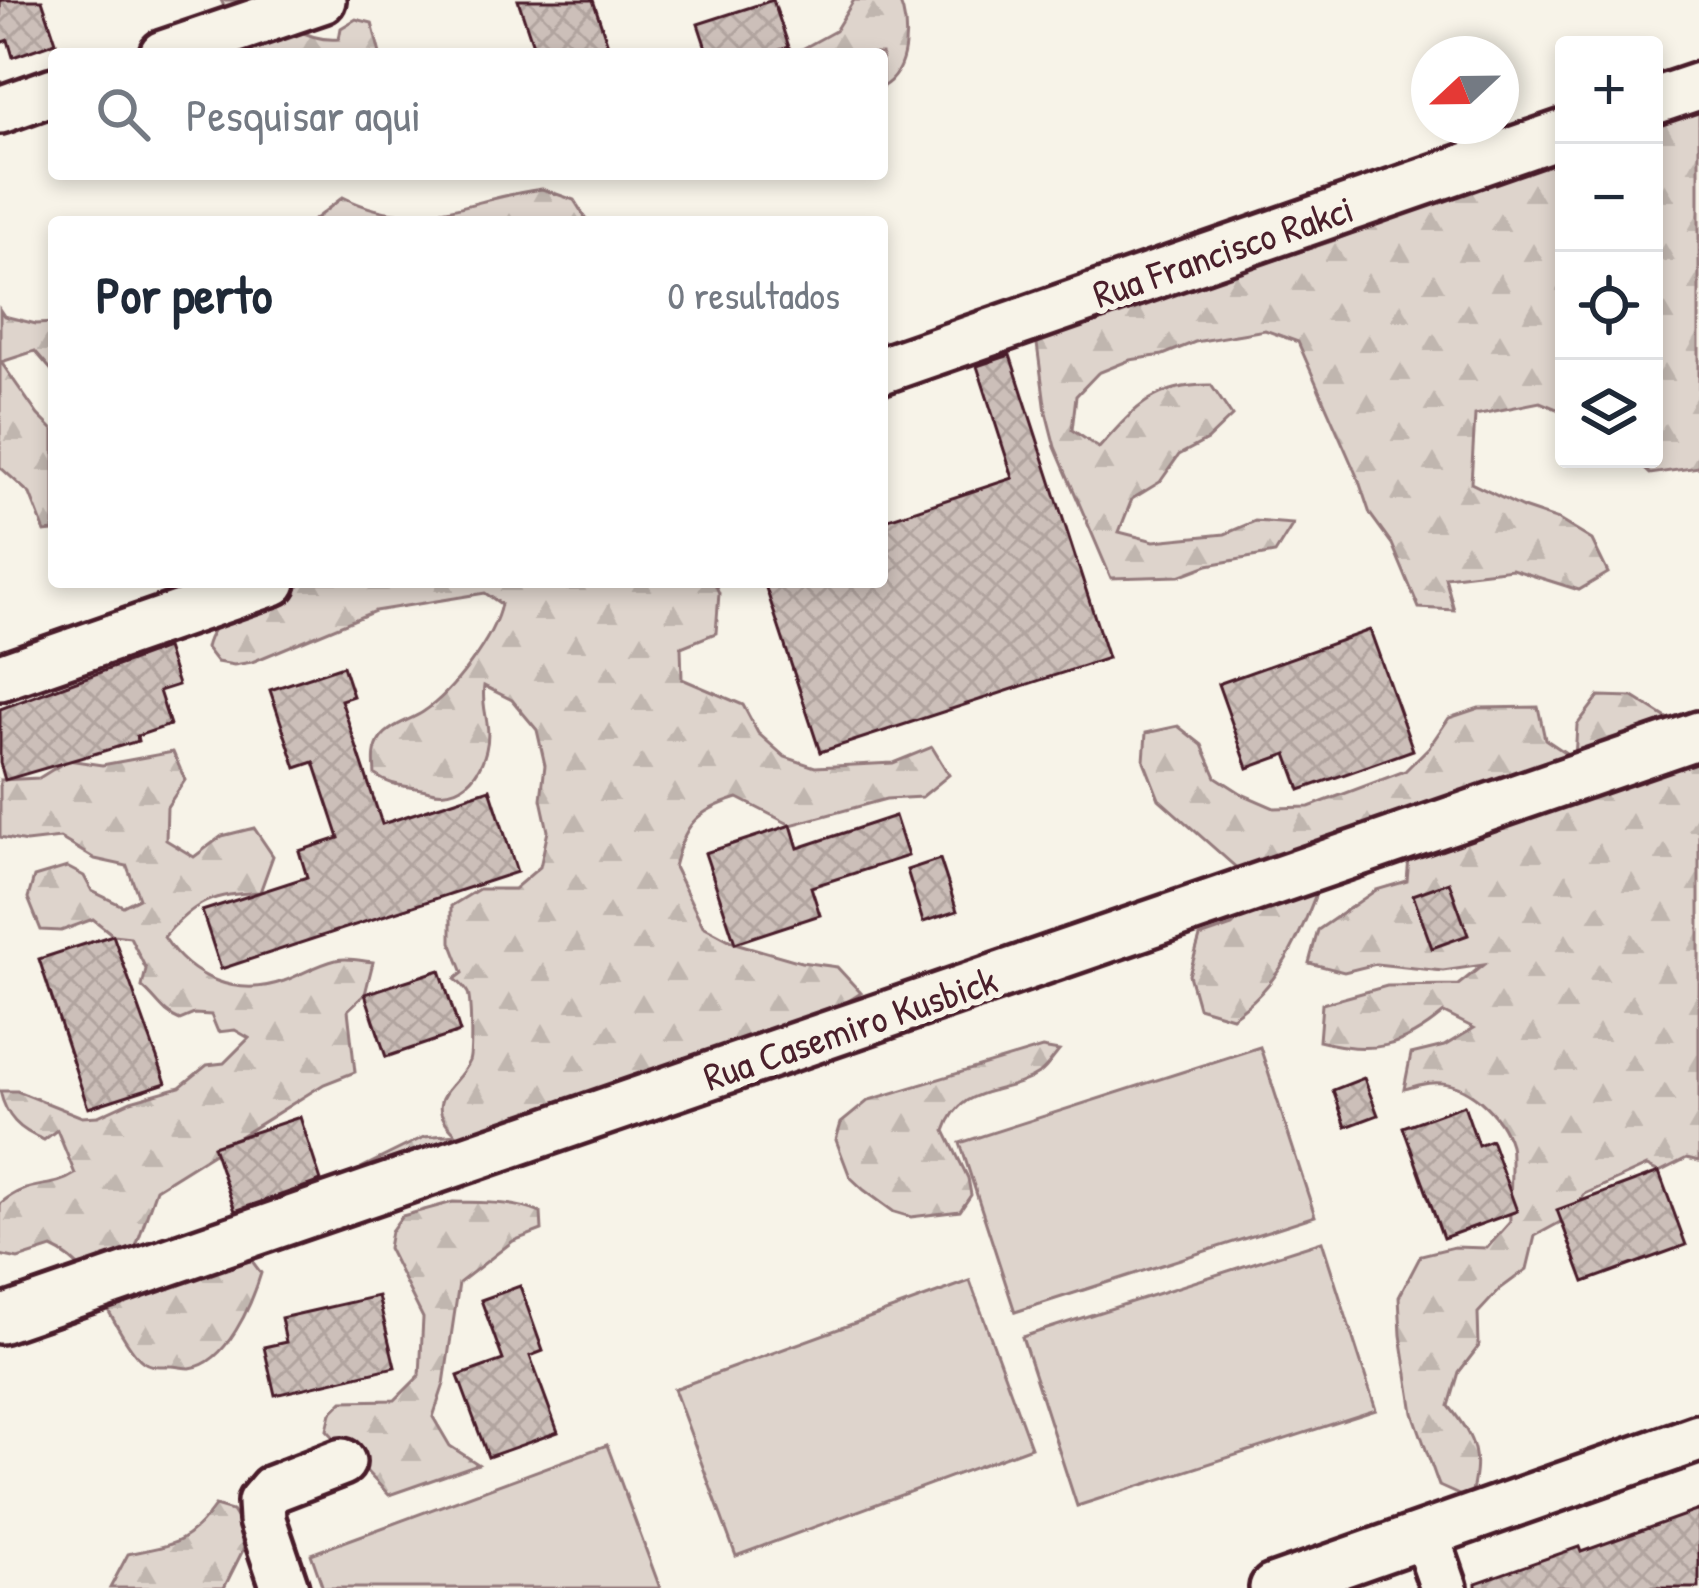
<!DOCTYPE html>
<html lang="pt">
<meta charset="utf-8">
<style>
:root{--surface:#fff;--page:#f2f2f3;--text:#1f2937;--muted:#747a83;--line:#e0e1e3}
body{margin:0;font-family:"Patrick Hand",sans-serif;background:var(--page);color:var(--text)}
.controls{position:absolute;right:36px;top:36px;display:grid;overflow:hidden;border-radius:12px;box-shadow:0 6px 18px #0003}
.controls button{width:108px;height:108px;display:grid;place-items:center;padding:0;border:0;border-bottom:3px solid var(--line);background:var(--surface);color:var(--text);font:60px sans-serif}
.compass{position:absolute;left:1411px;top:36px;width:108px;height:108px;border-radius:50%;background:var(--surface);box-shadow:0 6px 18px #0003;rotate:248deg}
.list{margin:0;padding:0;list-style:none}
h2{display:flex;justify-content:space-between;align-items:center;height:156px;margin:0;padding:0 48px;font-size:51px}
h2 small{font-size:39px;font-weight:400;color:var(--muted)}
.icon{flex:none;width:66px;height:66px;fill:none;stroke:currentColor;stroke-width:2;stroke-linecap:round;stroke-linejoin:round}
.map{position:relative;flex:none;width:1699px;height:1588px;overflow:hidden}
.search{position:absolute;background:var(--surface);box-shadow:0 6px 18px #0003;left:48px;top:48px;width:840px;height:132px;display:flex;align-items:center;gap:30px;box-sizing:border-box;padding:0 42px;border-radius:12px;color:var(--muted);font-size:45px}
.panel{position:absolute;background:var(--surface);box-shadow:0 6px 18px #0003;left:48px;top:216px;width:840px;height:372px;border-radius:12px}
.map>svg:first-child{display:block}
.grass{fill:#ded4cc;stroke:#947a7c;stroke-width:3}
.forest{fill:url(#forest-firs);stroke:#947a7c;stroke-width:3}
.building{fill:url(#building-cross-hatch);stroke:#4a1f2b;stroke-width:3}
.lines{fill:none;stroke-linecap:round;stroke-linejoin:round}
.street-casing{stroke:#4a1f2b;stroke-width:54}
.street{stroke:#f7f3e8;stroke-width:45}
.labels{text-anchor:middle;stroke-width:12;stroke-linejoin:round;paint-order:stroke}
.street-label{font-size:39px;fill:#4a1f2b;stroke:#f7f3e8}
</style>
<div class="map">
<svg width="1699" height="1588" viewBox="0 0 1699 1588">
<defs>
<pattern id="forest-firs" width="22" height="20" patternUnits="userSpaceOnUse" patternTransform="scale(3)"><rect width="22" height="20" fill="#ded4cc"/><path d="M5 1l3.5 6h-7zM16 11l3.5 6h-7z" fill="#c0b6af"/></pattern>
<pattern id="building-cross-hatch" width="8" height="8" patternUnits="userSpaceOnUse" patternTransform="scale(3)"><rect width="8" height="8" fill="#ccbfb9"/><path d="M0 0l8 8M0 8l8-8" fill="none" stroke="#b1a49f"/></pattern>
</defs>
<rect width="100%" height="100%" fill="#f7f3e8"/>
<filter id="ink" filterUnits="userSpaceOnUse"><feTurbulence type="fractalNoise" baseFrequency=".00833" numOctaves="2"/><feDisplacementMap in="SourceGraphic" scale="24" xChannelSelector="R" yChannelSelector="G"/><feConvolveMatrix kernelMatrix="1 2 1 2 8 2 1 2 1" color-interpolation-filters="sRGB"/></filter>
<g filter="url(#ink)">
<!-- grass -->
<g class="grass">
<path d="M1260,1047L1315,1216L1015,1312L960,1143Z"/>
<path d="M1322,1241L1376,1410L1077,1506L1022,1337Z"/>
<path d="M970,1281L1031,1447L736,1556L674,1389Z"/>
<path d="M607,1445L660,1588H323L311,1554Z"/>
</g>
<!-- forest -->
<g class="forest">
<path d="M221,0H261C283,22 306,42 339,39L341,28L356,19L372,23L380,54H254L244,46Z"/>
<path d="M854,0H899C910,26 909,72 882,87V54H793L835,31Z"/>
<path d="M1699,56V467L1650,474L1634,459H1654V117L1671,110Z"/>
<path d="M1564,156V412L1540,402L1475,415L1471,483L1523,508L1559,520L1592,540L1608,573L1579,590L1512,569L1445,577L1454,610L1419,608L1392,544L1370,514L1359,481L1298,342L1265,330L1195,342L1163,355L1130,360L1098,373L1076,396L1072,430L1099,448C1135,408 1154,384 1211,385L1232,416L1207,440L1179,455L1160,482L1132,499L1119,532L1154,541L1225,534L1255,521L1293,524L1275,553L1208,565L1179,576L1111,578L1055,447L1046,412L1037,344L1059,318L1244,261L1266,263L1335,240L1433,199Z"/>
<path d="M542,189L574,200L588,222H311L343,197C419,235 464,199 542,189Z"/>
<path d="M0,310L4,316L36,324L54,323V373L35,351L1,362L38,415L54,431V531L45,532L30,494L0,467Z"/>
<path d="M287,582H714L719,593L716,633L681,647L682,679L743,705L758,733L785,757L815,767L893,763L932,747L949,775L922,797L886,799L791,825L738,798C695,811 685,824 674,867L703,926L735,943L801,962L837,967L861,993L791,1038L692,1057L392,1182L363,1167L424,1137L456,1134C419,1099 457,1089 469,1061C472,1053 471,1001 468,993C465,988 460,983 455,979L463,973L451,942V906L479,889H514L540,867L548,831L541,799L545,765L537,730L512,700L484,686C482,699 485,710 487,723C493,759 468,801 430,791C409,785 393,788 375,775C374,761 373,749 381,738C391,725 409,721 423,712C452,693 494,638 501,604L485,593L375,611L252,662L234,665L217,662L206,648C214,611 256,599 287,582Z"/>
<path d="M1599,696L1633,697L1689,732L1699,729V1161L1687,1158L1659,1172L1647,1166L1585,1194L1564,1220L1535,1236L1527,1269L1500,1289L1478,1313L1479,1346L1459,1372L1449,1406C1477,1442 1481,1455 1470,1500L1439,1486L1413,1413L1401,1335L1399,1297L1421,1255L1454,1247L1487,1248L1510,1222C1509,1205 1513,1156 1510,1145C1501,1114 1466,1080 1432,1083C1423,1083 1413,1087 1404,1089L1411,1054L1444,1046L1474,1028L1444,1013C1402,1048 1372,1055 1319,1041L1322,1004L1387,986L1458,985L1483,965L1443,971L1376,964L1344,972L1309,963L1318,930L1376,890L1407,881L1410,847L1321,881C1300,935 1282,984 1232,1017L1198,1007L1189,975L1200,937L1232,926L1258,899L1240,871L1159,799L1144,761L1146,733L1178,726L1202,745L1216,777L1244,795L1274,808L1309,807L1405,771L1429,747L1449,718L1479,708L1538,707L1545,739L1575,759L1577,725Z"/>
<path d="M173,752L185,780L167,807L166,840L194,857L222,836L254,828L273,856L260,892C212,895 196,900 164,937C191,978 236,998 284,981C302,974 319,964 336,960C348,957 362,961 373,962L365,994L348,1010L355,1072L324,1084L156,1189L133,1255L252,1261L261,1273C252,1303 227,1364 190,1368C183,1368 177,1366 171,1366C157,1366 147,1368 137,1356C106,1319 98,1268 52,1248L18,1259L0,1255V1204C30,1178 49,1191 75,1174L57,1130L44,1140C19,1130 6,1117 0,1091H17L82,1117L98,1116L131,1101L180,1087L207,1065L224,1063L249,1038L235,1030L218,1032L211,1015L194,1014L180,1020C162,1013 157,999 142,987L146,969L130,937L113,935L93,919L61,931L41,930L28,898L34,877L67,867L84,876L92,891L123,906L139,898L127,866L95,859L60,838L26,842L0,837V780L39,778L68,760L102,765Z"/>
<path d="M1042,1048L1059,1051C1053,1058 1047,1068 1040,1073C1003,1098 961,1082 945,1131L968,1178L971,1195L960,1211L911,1217L894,1212L864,1190L850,1177L836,1140L841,1123L869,1100Z"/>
<path d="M453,1202C485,1203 511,1201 541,1213L542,1230L513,1241L459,1283L444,1384L433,1417L450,1446L478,1464L389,1495L327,1430L331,1413L343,1401L395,1400L420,1375L423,1318L388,1248L391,1231L402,1216Z"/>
<path d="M215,1506L232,1511L249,1538L224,1588H110L128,1554C173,1545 188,1544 215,1506Z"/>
</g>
<!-- building -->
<g class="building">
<path d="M0,0H42L56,42L13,57L8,40L0,43Z"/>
<path d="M518,0H593L611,54H536Z"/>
<path d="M773,0L789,47L768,54H708L698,24Z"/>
<path d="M1010,355L1108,658L820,752L764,582H882V521L1013,478L977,366Z"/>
<path d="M1370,630L1413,750L1300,790L1287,754L1248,768L1218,684Z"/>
<path d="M166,648L178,685L159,691L170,725L137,736L138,741L5,780L0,763V709Z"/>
<path d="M343,666L353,696L341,700L382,824L490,789L517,872L221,969L202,911L307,877L299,851L339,838L314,762L296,768L270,690Z"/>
<path d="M895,816L908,856L811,887L820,915L735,943L705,853L791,825L798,848Z"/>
<path d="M940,859L957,911L923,922L907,870Z"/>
<path d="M1449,882L1468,935L1432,948L1413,895Z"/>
<path d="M113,935L166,1083L88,1108L39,959Z"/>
<path d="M440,970L460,1032L386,1057L365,994Z"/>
<path d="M1364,1078L1378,1115L1346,1127L1333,1090Z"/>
<path d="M1464,1105L1478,1145L1491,1140L1517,1211L1443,1238L1403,1127Z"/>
<path d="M300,1117L321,1181L235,1211L213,1146Z"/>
<path d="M1659,1172L1686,1245L1584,1282L1557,1210Z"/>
<path d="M520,1286L543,1351L530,1356L558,1432L488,1457L458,1376L503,1360L481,1300Z"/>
<path d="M378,1296L395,1367L275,1395L264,1347L286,1342L281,1318Z"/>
<path d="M1699,1510V1588H1476V1583L1579,1547L1581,1552Z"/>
</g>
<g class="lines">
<!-- street casing -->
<g class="street-casing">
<g id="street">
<path d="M163,54L322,0"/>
<path d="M1654,101L1699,86"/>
<path d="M0,110L54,91"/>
<path d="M882,370L1564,133"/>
<path d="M0,677L273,582"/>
<path d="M0,1320L1699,735"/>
<path d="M1426,1536L1444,1588"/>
<path d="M285,1588L262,1520L261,1502L272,1489L342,1462"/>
<path d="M1273,1588L1699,1438"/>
</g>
</g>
<!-- street -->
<use href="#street" class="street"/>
</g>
</g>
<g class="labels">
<!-- street labels -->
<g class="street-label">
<text transform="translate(1223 251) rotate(-19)" y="14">Rua Francisco Rakci</text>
<text transform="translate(850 1028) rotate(-19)" y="14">Rua Casemiro Kusbick</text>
</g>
</g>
</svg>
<div class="controls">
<button>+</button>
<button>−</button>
<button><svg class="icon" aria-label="locate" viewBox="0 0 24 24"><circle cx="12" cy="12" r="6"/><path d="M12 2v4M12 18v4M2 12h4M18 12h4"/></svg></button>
<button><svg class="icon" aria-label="layers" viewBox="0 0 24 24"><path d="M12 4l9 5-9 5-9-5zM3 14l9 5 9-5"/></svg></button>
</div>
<svg class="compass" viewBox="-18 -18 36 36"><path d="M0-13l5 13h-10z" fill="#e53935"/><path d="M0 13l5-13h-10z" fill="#747a83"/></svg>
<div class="search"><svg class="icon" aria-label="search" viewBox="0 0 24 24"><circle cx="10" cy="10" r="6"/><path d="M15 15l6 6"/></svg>Pesquisar aqui</div>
<section class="panel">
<h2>Por perto<small>0 resultados</small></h2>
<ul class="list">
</ul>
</section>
</div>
